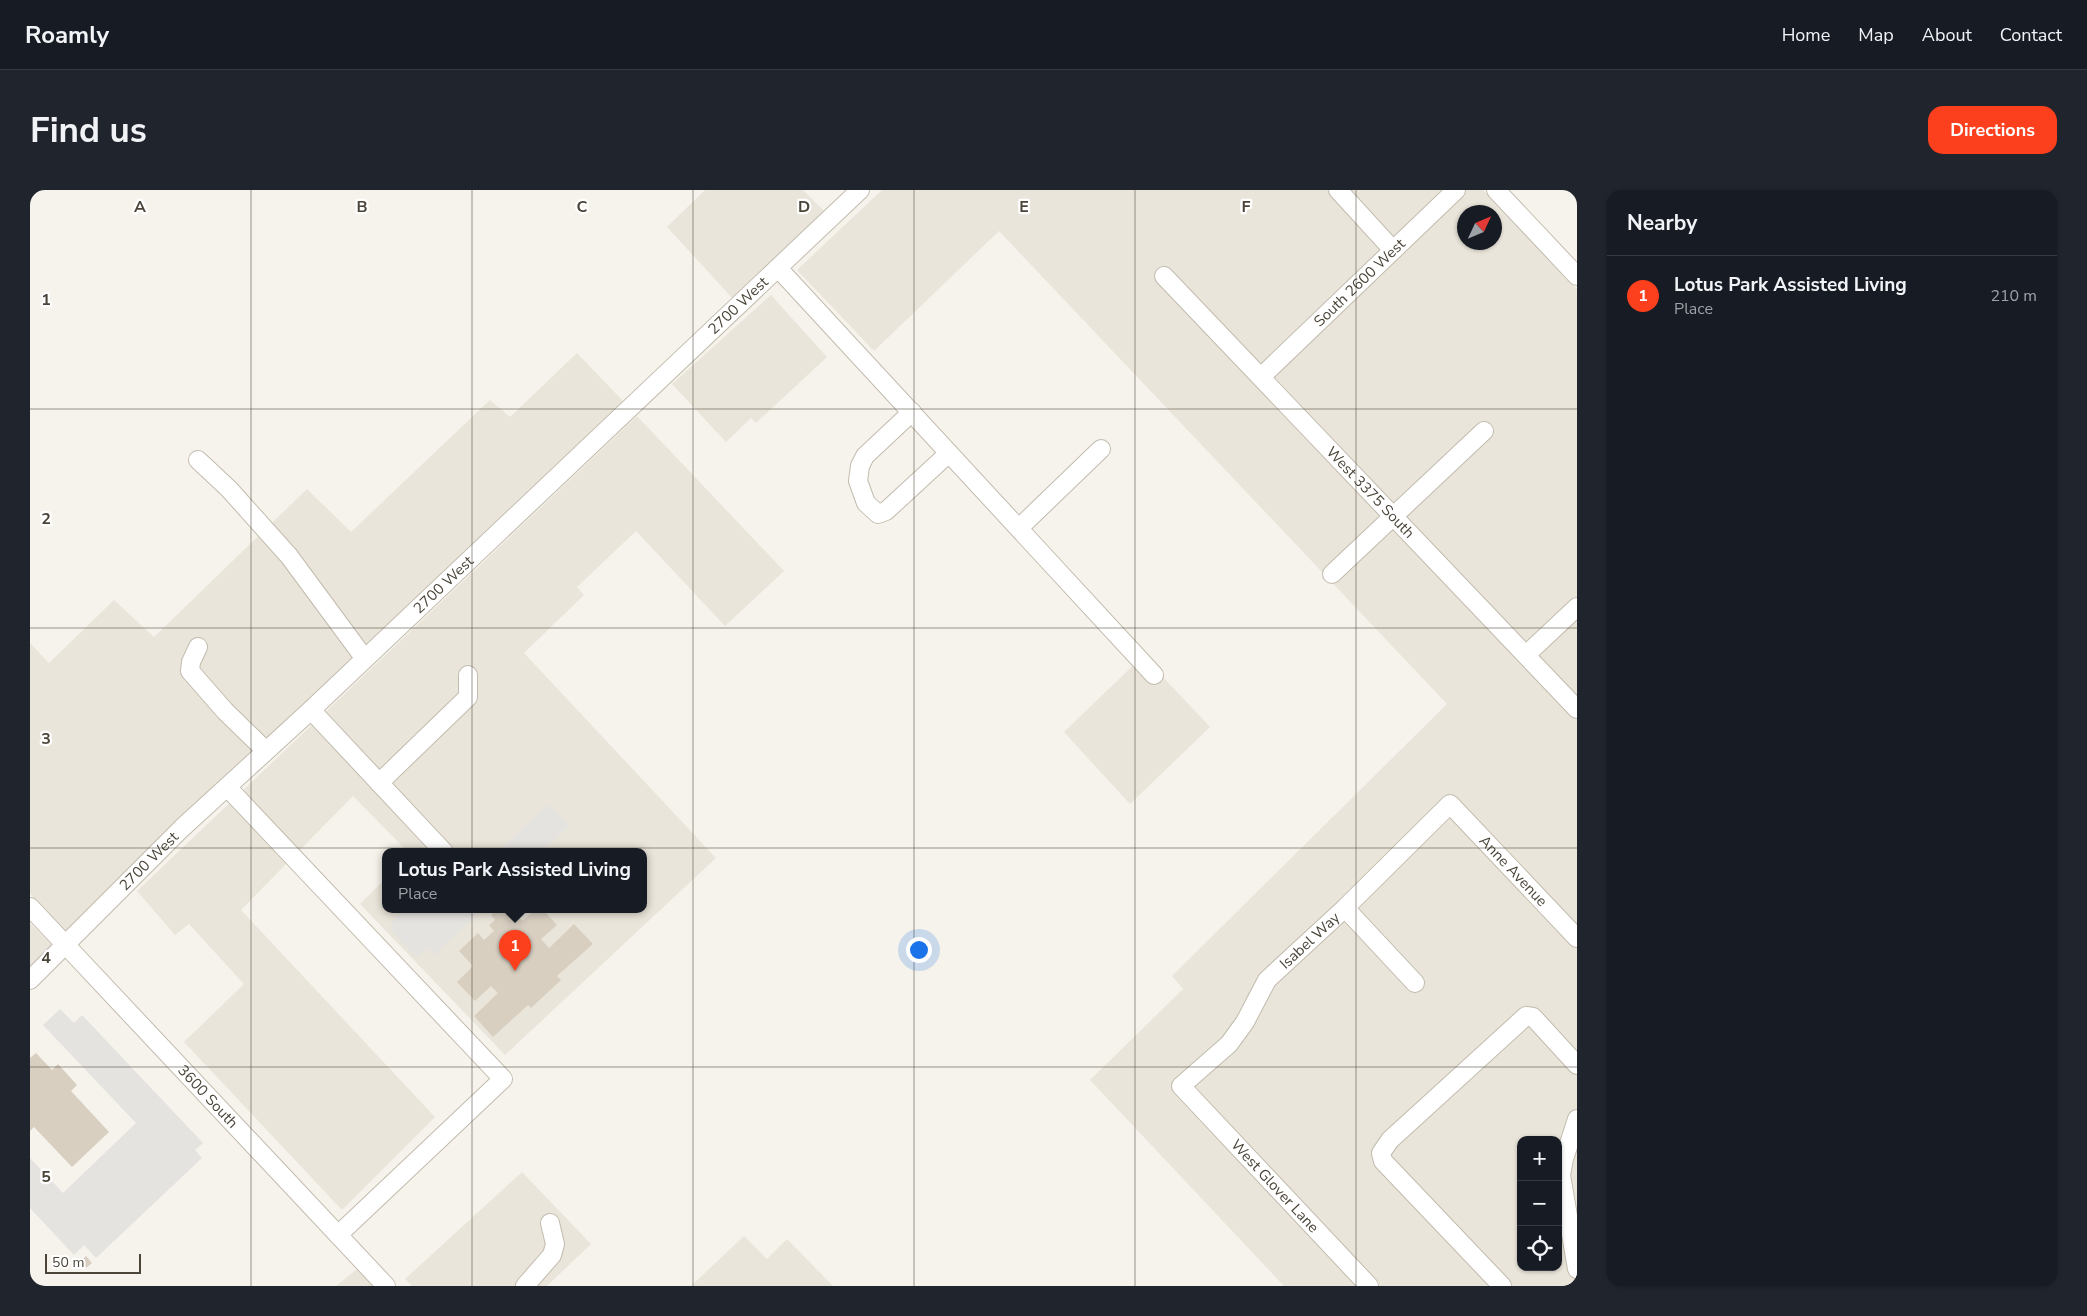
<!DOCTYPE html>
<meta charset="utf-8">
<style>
:root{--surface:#171b24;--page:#20242c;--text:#f1f3f6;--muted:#9ea1a6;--line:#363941;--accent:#fc3f1d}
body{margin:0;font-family:"Nunito Sans",sans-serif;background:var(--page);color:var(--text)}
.controls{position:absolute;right:15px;bottom:15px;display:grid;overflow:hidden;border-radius:10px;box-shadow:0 1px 4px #0004}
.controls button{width:45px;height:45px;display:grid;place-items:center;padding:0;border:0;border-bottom:1px solid var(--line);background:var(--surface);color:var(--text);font:25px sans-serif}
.compass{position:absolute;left:1427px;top:15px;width:45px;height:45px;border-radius:50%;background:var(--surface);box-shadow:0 1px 4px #0004;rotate:46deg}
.scale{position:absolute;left:15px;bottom:12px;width:96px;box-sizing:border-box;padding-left:5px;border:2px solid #4b4439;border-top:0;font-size:14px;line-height:18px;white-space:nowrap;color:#4b4439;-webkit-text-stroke:4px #fff;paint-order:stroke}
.you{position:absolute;left:888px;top:759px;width:18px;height:18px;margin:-12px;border:4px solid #fff;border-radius:50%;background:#1a73e8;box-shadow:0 0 0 8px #1a73e833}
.badge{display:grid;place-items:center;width:32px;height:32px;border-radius:50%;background:var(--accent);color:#fff;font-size:16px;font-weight:700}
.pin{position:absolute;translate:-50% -41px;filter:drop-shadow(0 1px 2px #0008)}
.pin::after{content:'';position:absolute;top:26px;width:18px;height:15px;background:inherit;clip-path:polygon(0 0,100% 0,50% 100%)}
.popup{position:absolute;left:352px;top:658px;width:265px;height:65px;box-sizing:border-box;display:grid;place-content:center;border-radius:10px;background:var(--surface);filter:drop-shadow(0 1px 4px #0005);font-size:16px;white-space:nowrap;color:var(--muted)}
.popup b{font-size:19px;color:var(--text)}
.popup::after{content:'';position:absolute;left:50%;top:100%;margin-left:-10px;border:10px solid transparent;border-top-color:var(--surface)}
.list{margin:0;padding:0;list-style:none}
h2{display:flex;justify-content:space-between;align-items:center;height:65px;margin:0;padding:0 20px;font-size:21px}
h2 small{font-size:16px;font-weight:400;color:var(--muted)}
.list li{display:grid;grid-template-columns:32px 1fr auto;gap:15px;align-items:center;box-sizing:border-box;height:80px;padding:0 20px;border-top:1px solid var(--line)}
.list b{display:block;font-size:19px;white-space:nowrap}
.list p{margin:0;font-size:16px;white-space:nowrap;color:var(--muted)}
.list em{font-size:16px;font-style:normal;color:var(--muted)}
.icon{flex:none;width:28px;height:28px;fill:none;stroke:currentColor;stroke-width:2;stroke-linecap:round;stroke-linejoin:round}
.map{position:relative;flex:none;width:1547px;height:1096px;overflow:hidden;border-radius:15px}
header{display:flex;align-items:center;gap:30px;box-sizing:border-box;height:70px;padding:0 25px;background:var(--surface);border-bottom:1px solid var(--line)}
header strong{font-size:24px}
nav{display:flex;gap:28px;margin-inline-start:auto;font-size:18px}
.intro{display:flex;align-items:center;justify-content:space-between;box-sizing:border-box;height:120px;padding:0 30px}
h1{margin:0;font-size:35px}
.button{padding:12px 22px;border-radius:15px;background:var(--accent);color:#fff;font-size:18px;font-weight:700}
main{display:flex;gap:30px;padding:0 30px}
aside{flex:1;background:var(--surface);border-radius:15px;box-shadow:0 1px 4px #0004}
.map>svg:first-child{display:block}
.residential{fill:#eae5da;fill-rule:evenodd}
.parking{fill:#e5e3e0}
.building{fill:#d8cfc1}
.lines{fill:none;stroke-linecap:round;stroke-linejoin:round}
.minor-casing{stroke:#c2bbae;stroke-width:20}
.minor{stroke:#fff;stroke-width:18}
.grid{fill:none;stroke:#4b4439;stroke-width:1;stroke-opacity:0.55}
.labels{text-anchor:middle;stroke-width:4.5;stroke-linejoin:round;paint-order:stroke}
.street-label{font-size:15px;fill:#4b4439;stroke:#fff}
.grid-label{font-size:16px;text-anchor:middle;font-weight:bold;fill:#4b4439;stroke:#fff;stroke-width:4.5;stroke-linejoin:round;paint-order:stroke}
</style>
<header>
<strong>Roamly</strong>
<nav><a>Home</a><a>Map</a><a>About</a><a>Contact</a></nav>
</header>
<div class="intro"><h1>Find us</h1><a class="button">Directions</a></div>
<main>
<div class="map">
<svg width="1547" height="1096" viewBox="0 0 1547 1096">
<rect width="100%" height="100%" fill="#f6f3ec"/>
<!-- residential -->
<g class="residential">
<path d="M675,0H773L797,24L705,111L637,37Z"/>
<path d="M852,0H1453L1547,99V1096H1254L1060,890L1153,799L1142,786L1417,514L969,41L844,161L767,80ZM1434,22H1464V52H1434ZM1491,950H1528V1077H1491Z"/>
<path d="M741,105L797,167L726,233L721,228L696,252L642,194Z"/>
<path d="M547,163L594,212L35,742L0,704V453L19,473L84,410L124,447L277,299L321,342L460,210L480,227Z"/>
<path d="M607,226L754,381L695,436L606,341L547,397L554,405L494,463L686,668L475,865L330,714L356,688V720H614V662H378L323,606L211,720L405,927L312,1020L154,852L214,794L159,734L145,745L107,701Z"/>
<path d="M1113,466L1180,537L1100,614L1034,542Z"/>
<path d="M0,733L24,757L0,780Z"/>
<path d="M492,982L561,1054L517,1096H382L375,1089Z"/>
<path d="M714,1046L737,1069L757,1049L803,1096H661Z"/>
<path d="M327,1079L343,1096H306Z"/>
</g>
<!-- parking -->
<g class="parking">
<path d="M518,614L539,636L512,662H467Z"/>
<path d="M373,720H452L404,765L397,758L386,768L363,742L360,736Z"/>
<path d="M30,819L44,833L52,825L173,953L165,960L172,968L66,1068L54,1055L44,1065L0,1018V968L33,1003L106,933L13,835Z"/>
</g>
<!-- building -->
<g class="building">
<path d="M466,720H482L492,731L505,720H513L527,735L511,749L519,758L544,734L563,754L527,786L531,790L501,818L498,815L463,847L444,826L468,803L461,796L445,811L427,792L443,776L429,761L448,743L454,750L464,741L459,735L465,730L461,725Z"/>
<path d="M6,863L22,880L28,874L47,895L41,901L79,942L42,977L4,937L0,941V868Z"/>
<path d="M56,1066L62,1073L56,1078L50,1072Z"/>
</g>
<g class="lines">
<!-- minor casing -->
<g class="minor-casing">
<g id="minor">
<path d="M1308,0L1363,60"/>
<path d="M1466,0L1547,86"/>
<path d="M748,78L1124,485"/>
<path id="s1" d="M1134,86L1547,519"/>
<path id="s2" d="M1232,186L1426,0"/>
<path d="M882,222L835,266L830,276L828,291L836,313L848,324L856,321L919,263"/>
<path d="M168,270L199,299L259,366L335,469"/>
<path d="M989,338L1071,259"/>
<path d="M1302,384L1454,241"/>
<path d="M168,457L161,472L160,481L195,521L236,561"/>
<path d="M1496,465L1547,417"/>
<path d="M281,520L414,662"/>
<path d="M349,593L438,507V485"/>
<path d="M197,597L473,889L308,1045"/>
<path id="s3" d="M0,717L356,1096"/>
<path d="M1315,718L1385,793"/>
<path id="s4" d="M0,790L152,638L281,520L830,0"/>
<path d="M1547,929L1534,969L1531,985L1547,1079"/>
<path d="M495,1096L522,1065L525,1054L520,1033"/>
<path id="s5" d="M1339,1096L1151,896L1199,854L1215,832L1237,790L1315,718L1420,614L1547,748"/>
<path d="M1472,1096L1353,971L1351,963L1360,950L1496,826L1503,827L1547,875"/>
</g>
</g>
<!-- minor -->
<use href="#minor" class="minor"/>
</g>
<!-- grid -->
<path class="grid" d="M221,0V1096M442,0V1096M663,0V1096M884,0V1096M1105,0V1096M1326,0V1096M0,219H1547M0,438H1547M0,658H1547M0,877H1547"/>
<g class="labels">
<!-- street labels -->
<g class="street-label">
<text dy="5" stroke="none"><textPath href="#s2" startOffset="135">South 2600 West</textPath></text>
<text dy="5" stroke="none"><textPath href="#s4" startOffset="978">2700 West</textPath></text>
<text dy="5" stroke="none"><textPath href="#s1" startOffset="299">West 3375 South</textPath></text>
<text dy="5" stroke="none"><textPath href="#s4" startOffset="572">2700 West</textPath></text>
<text dy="5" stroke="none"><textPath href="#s4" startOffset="168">2700 West</textPath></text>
<text dy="5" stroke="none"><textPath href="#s5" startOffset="759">Anne Avenue</textPath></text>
<text dy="5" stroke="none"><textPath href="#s5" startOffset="471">Isabel Way</textPath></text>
<text dy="5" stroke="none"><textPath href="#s3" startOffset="260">3600 South</textPath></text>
<text transform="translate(1245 996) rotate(47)" y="5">West Glover Lane</text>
</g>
</g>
<g class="grid-label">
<text x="110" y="22">A</text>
<text x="332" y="22">B</text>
<text x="552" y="22">C</text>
<text x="774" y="22">D</text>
<text x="994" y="22">E</text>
<text x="1216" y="22">F</text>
<text x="16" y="115">1</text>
<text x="16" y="334">2</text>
<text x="16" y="554">3</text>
<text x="16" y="773">4</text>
<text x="16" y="992">5</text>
</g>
</svg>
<div class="controls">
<button>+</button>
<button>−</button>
<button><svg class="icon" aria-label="locate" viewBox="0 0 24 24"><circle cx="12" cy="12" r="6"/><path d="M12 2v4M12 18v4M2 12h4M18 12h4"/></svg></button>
</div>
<svg class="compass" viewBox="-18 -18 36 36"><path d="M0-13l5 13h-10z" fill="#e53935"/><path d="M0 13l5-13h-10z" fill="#9ea1a6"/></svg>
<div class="scale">50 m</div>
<div class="you"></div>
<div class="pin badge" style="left:485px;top:781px">1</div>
<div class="popup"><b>Lotus Park Assisted Living</b>Place</div>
</div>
<aside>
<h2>Nearby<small></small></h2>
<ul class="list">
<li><span class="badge">1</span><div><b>Lotus Park Assisted Living</b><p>Place</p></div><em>210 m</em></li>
</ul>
</aside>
</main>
